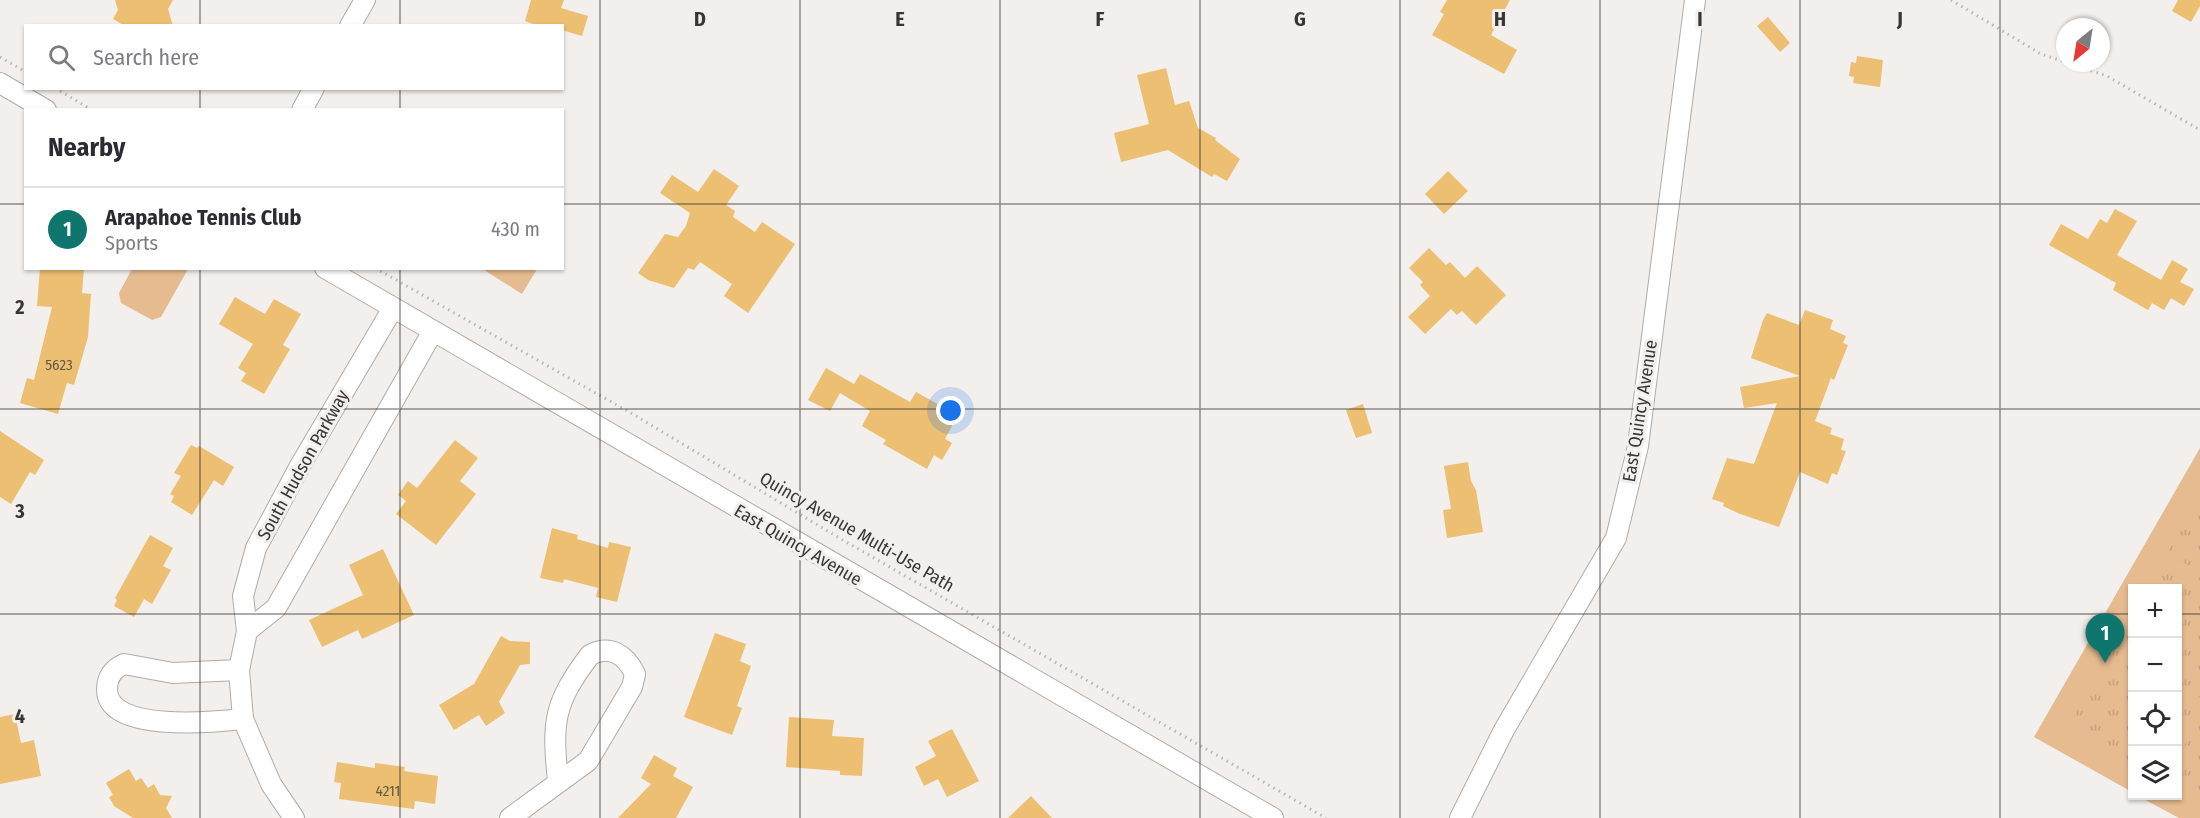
<!DOCTYPE html>
<meta charset="utf-8">
<style>
:root{--surface:#fff;--page:#f2f2f3;--text:#2b2b33;--muted:#7c7c81;--line:#e1e1e2;--accent:#0f766e}
body{margin:0;font-family:"Fira Sans Condensed",sans-serif;background:var(--page);color:var(--text)}
.controls{position:absolute;right:18px;bottom:18px;display:grid;overflow:hidden;border-radius:0px;box-shadow:0 2px 4px #0004}
.controls button{width:54px;height:54px;display:grid;place-items:center;padding:0;border:0;border-bottom:2px solid var(--line);background:var(--surface);color:var(--text);font:30px sans-serif}
.compass{position:absolute;left:2056px;top:18px;width:54px;height:54px;border-radius:50%;background:var(--surface);box-shadow:0 2px 4px #0004;rotate:210deg}
.you{position:absolute;left:951px;top:411px;width:21px;height:21px;margin:-15px;border:4px solid #fff;border-radius:50%;background:#1a73e8;box-shadow:0 0 0 9px #1a73e833}
.badge{display:grid;place-items:center;width:39px;height:39px;border-radius:50%;background:var(--accent);color:#fff;font-size:20px;font-weight:700}
.pin{position:absolute;translate:-50% -50px;filter:drop-shadow(0 2px 3px #0008)}
.pin::after{content:'';position:absolute;top:32px;width:21px;height:18px;background:inherit;clip-path:polygon(0 0,100% 0,50% 100%)}
.list{margin:0;padding:0;list-style:none}
h2{display:flex;justify-content:space-between;align-items:center;height:78px;margin:0;padding:0 24px;font-size:26px}
h2 small{font-size:20px;font-weight:400;color:var(--muted)}
.list li{display:grid;grid-template-columns:39px 1fr auto;gap:18px;align-items:center;box-sizing:border-box;height:84px;padding:0 24px;border-top:2px solid var(--line)}
.list b{display:block;font-size:22px;white-space:nowrap}
.list p{margin:0;font-size:20px;white-space:nowrap;color:var(--muted)}
.list em{font-size:20px;font-style:normal;color:var(--muted)}
.icon{flex:none;width:33px;height:33px;fill:none;stroke:currentColor;stroke-width:2;stroke-linecap:round;stroke-linejoin:round}
.map{position:relative;flex:none;width:2200px;height:818px;overflow:hidden}
.search{position:absolute;background:var(--surface);box-shadow:0 2px 4px #0004;left:24px;top:24px;width:540px;height:66px;display:flex;align-items:center;gap:15px;box-sizing:border-box;padding:0 21px;border-radius:0px;color:var(--muted);font-size:22px}
.panel{position:absolute;background:var(--surface);box-shadow:0 2px 4px #0004;left:24px;top:108px;width:540px;height:162px;border-radius:0px}
.map>svg:first-child{display:block}
.grass{fill:#e5bb8f}
.park{fill:url(#park-tufts)}
.building{fill:#ecbf72}
.lines{fill:none;stroke-linecap:round;stroke-linejoin:round}
.minor-casing{stroke:#afaca8;stroke-width:22}
.path{stroke:#b9b6b4;stroke-width:3;stroke-dasharray:1.5 4.5;stroke-linecap:butt}
.minor{stroke:#fff;stroke-width:20}
.grid{fill:none;stroke:#373634;stroke-width:1.5;stroke-opacity:0.55}
.labels{text-anchor:middle;stroke-width:6;stroke-linejoin:round;paint-order:stroke}
.number-label{font-size:15px;fill:#645844}
.street-label{font-size:18px;fill:#373634;stroke:#f3efec}
.grid-label{font-size:20px;text-anchor:middle;font-weight:bold;fill:#373634;stroke:#f3efec;stroke-width:6;stroke-linejoin:round;paint-order:stroke}
</style>
<div class="map">
<svg width="2200" height="818" viewBox="0 0 2200 818">
<defs>
<pattern id="park-tufts" width="24" height="20" patternUnits="userSpaceOnUse" patternTransform="scale(1.5)"><rect width="24" height="20" fill="#e5bb8f"/><path d="M3 7l-1-3M5 7V3M7 7l1-3M15 17l-1-3M17 17v-4M19 17l1-3" fill="none" stroke="#c5a17c"/></pattern>
</defs>
<rect width="100%" height="100%" fill="#f3efec"/>
<!-- grass -->
<g class="grass">
<path d="M481,268H537V269L522,294Z"/>
<path d="M132,269H188L161,317L152,320L121,303L119,293Z"/>
<path d="M2200,448V818H2179L2138,796H2178V588H2132V792L2034,737Z"/>
</g>
<!-- park -->
<g class="park">
<path d="M2200,497V572L2167,553Z"/>
<path d="M2165,558L2200,578V696L2178,735V588H2148Z"/>
<path d="M2132,615V764L2068,727Z"/>
<path d="M2200,718V802L2178,790V758Z"/>
</g>
<!-- building -->
<g class="building">
<path d="M115,0H173L168,9L173,26H125L113,19L118,10Z"/>
<path d="M531,0H564L561,8L588,16L582,36L562,30V26H538L525,21Z"/>
<path d="M1447,0H1510L1491,35L1517,50L1504,74L1432,35L1444,14L1440,12Z"/>
<path d="M2178,0H2200V6L2191,22L2172,11Z"/>
<path d="M1768,17L1790,43L1780,52L1757,26Z"/>
<path d="M1857,56L1883,60L1880,87L1853,83L1854,77L1849,76L1851,62L1856,63Z"/>
<path d="M1166,68L1175,105L1189,101L1198,128L1216,138L1215,140L1240,159L1227,181L1214,174L1212,177L1168,150L1121,162L1114,133L1149,124L1137,75Z"/>
<path d="M714,169L739,186L726,205L735,211L733,217L755,232L762,222L795,244L748,313L724,296L732,284L700,262L694,270L688,268L674,288L648,280L638,273L665,234L678,237L686,226L690,213L660,193L672,175L698,192Z"/>
<path d="M1448,171L1468,191L1444,214L1425,194Z"/>
<path d="M2115,209L2137,221L2117,255L2161,280L2172,260L2188,269L2180,282L2194,289L2184,306L2171,298L2164,310L2152,303L2148,310L2113,290L2116,283L2049,245L2061,224L2088,239L2100,219L2107,223Z"/>
<path d="M1429,248L1446,265L1450,262L1465,278L1477,266L1506,295L1476,325L1462,311L1457,315L1451,309L1425,334L1408,317L1430,296L1420,285L1423,282L1409,268Z"/>
<path d="M40,268H84L82,293L91,294L88,337L74,385L67,383L58,414L20,403L27,378L34,380L52,307L37,306Z"/>
<path d="M235,297L265,314L274,299L301,314L283,345L290,349L264,394L241,381L246,373L238,368L253,344L219,324Z"/>
<path d="M1805,310L1833,320L1830,329L1846,336L1843,343L1848,345L1834,380L1831,378L1815,421L1832,428L1830,434L1844,439L1841,450L1846,451L1837,475L1832,473L1828,484L1800,472L1779,527L1740,514L1723,506L1724,503L1712,499L1727,458L1754,464L1777,403L1744,408L1740,387L1800,376L1751,358L1763,320L1767,313L1799,325Z"/>
<path d="M826,368L854,384L860,374L910,402L916,392L952,412L947,421L953,424L945,439L952,443L942,460L934,455L927,469L883,444L886,440L862,426L870,411L840,393L830,411L808,400Z"/>
<path d="M1363,404L1372,433L1356,438L1346,410Z"/>
<path d="M0,431L44,460L35,475L30,472L11,504L0,497Z"/>
<path d="M455,440L478,458L460,481L476,494L436,545L396,514L406,501L398,495L408,481L417,488Z"/>
<path d="M191,445L197,448L199,446L234,467L223,486L214,480L192,515L171,502L174,496L170,494L181,476L174,473Z"/>
<path d="M1468,462L1471,481L1476,490L1483,532L1447,538L1443,510L1451,509L1444,466Z"/>
<path d="M552,528L578,535L577,539L608,548L609,542L631,547L617,602L596,597L598,588L564,579L563,583L540,578Z"/>
<path d="M150,535L173,548L163,566L171,570L152,604L144,599L134,617L114,606L117,600L115,598Z"/>
<path d="M383,549L414,615L362,639L358,630L322,647L309,620L363,595L349,565Z"/>
<path d="M715,633L746,644L740,661L751,666L737,706L742,708L732,735L684,717Z"/>
<path d="M501,636L510,641L530,642V664L520,665L499,702L505,713L486,726L479,715L454,730L439,705L474,684Z"/>
<path d="M15,714L21,743L34,740L41,776L0,784V717Z"/>
<path d="M789,717L834,720L832,736L864,738L862,776L840,775V771L786,767Z"/>
<path d="M952,729L979,781L947,797L938,779L924,786L915,767L936,756L928,741Z"/>
<path d="M654,755L677,768L673,776L693,787L676,818H618L651,784L641,778Z"/>
<path d="M337,762L375,768V763L405,767L404,771L438,776L435,804L415,801L414,809L339,799L341,783L334,782Z"/>
<path d="M129,769L136,781L141,778L148,788L154,784L160,795L172,796L166,808L172,818H133L114,806L109,797L113,795L106,783Z"/>
<path d="M1031,796L1052,818H1008Z"/>
</g>
<g class="lines">
<!-- minor casing -->
<g class="minor-casing">
<g id="minor">
<path d="M350,26L365,0"/>
<path d="M0,83L46,110"/>
<path d="M302,110L314,88"/>
<path d="M325,268L1273,818"/>
<path d="M247,631L276,608L433,331"/>
<path d="M239,670L173,673L124,664C113,669 107,677 107,690C108,733 215,722 243,719"/>
<path d="M294,818L271,784L243,719L239,670L247,631L243,596L256,548L301,464L393,308"/>
<path d="M510,818L588,761L632,687L635,674C626,655 610,644 590,655C553,704 552,722 558,781"/>
<path d="M1460,818L1504,730L1616,538L1638,446L1695,0"/>
</g>
</g>
<!-- path -->
<g class="path">
<path d="M1951,0L2041,54L2065,62"/>
<path d="M0,57L26,72"/>
<path d="M2068,63L2107,76L2200,130"/>
<path d="M55,88L92,110"/>
<path d="M375,268L631,413L841,539L1326,818"/>
</g>
<!-- minor -->
<use href="#minor" class="minor"/>
</g>
<!-- grid -->
<path class="grid" d="M200,0V26M400,0V26M600,0V818M800,0V818M1000,0V818M1200,0V818M1400,0V818M1600,0V818M1800,0V818M2000,0V818M200,88V110M400,88V110M0,204H26M562,204H2200M200,268V818M400,268V818M0,409H2200M0,614H2132M2178,614H2200"/>
<g class="labels">
<!-- number labels -->
<g class="number-label">
<text x="59" y="370">5623</text>
<text x="388" y="796">4211</text>
</g>
<!-- street labels -->
<g class="street-label">
<text transform="translate(1640 411) rotate(-81)" y="6">East Quincy Avenue</text>
<text transform="translate(303 465) rotate(-61)" y="6">South Hudson Parkway</text>
<text transform="translate(857 532) rotate(30)" y="6">Quincy Avenue Multi-Use Path</text>
<text transform="translate(798 545) rotate(30)" y="6">East Quincy Avenue</text>
</g>
</g>
<g class="grid-label">
<text x="700" y="26">D</text>
<text x="900" y="26">E</text>
<text x="1100" y="26">F</text>
<text x="1300" y="26">G</text>
<text x="1500" y="26">H</text>
<text x="1700" y="26">I</text>
<text x="1900" y="26">J</text>
<text x="20" y="314">2</text>
<text x="20" y="518">3</text>
<text x="20" y="723">4</text>
</g>
</svg>
<div class="controls">
<button>+</button>
<button>−</button>
<button><svg class="icon" aria-label="locate" viewBox="0 0 24 24"><circle cx="12" cy="12" r="6"/><path d="M12 2v4M12 18v4M2 12h4M18 12h4"/></svg></button>
<button><svg class="icon" aria-label="layers" viewBox="0 0 24 24"><path d="M12 4l9 5-9 5-9-5zM3 14l9 5 9-5"/></svg></button>
</div>
<svg class="compass" viewBox="-18 -18 36 36"><path d="M0-13l5 13h-10z" fill="#e53935"/><path d="M0 13l5-13h-10z" fill="#7c7c81"/></svg>
<div class="you"></div>
<div class="pin badge" style="left:2105px;top:663px">1</div>
<div class="search"><svg class="icon" aria-label="search" viewBox="0 0 24 24"><circle cx="10" cy="10" r="6"/><path d="M15 15l6 6"/></svg>Search here</div>
<section class="panel">
<h2>Nearby<small></small></h2>
<ul class="list">
<li><span class="badge">1</span><div><b>Arapahoe Tennis Club</b><p>Sports</p></div><em>430 m</em></li>
</ul>
</section>
</div>
